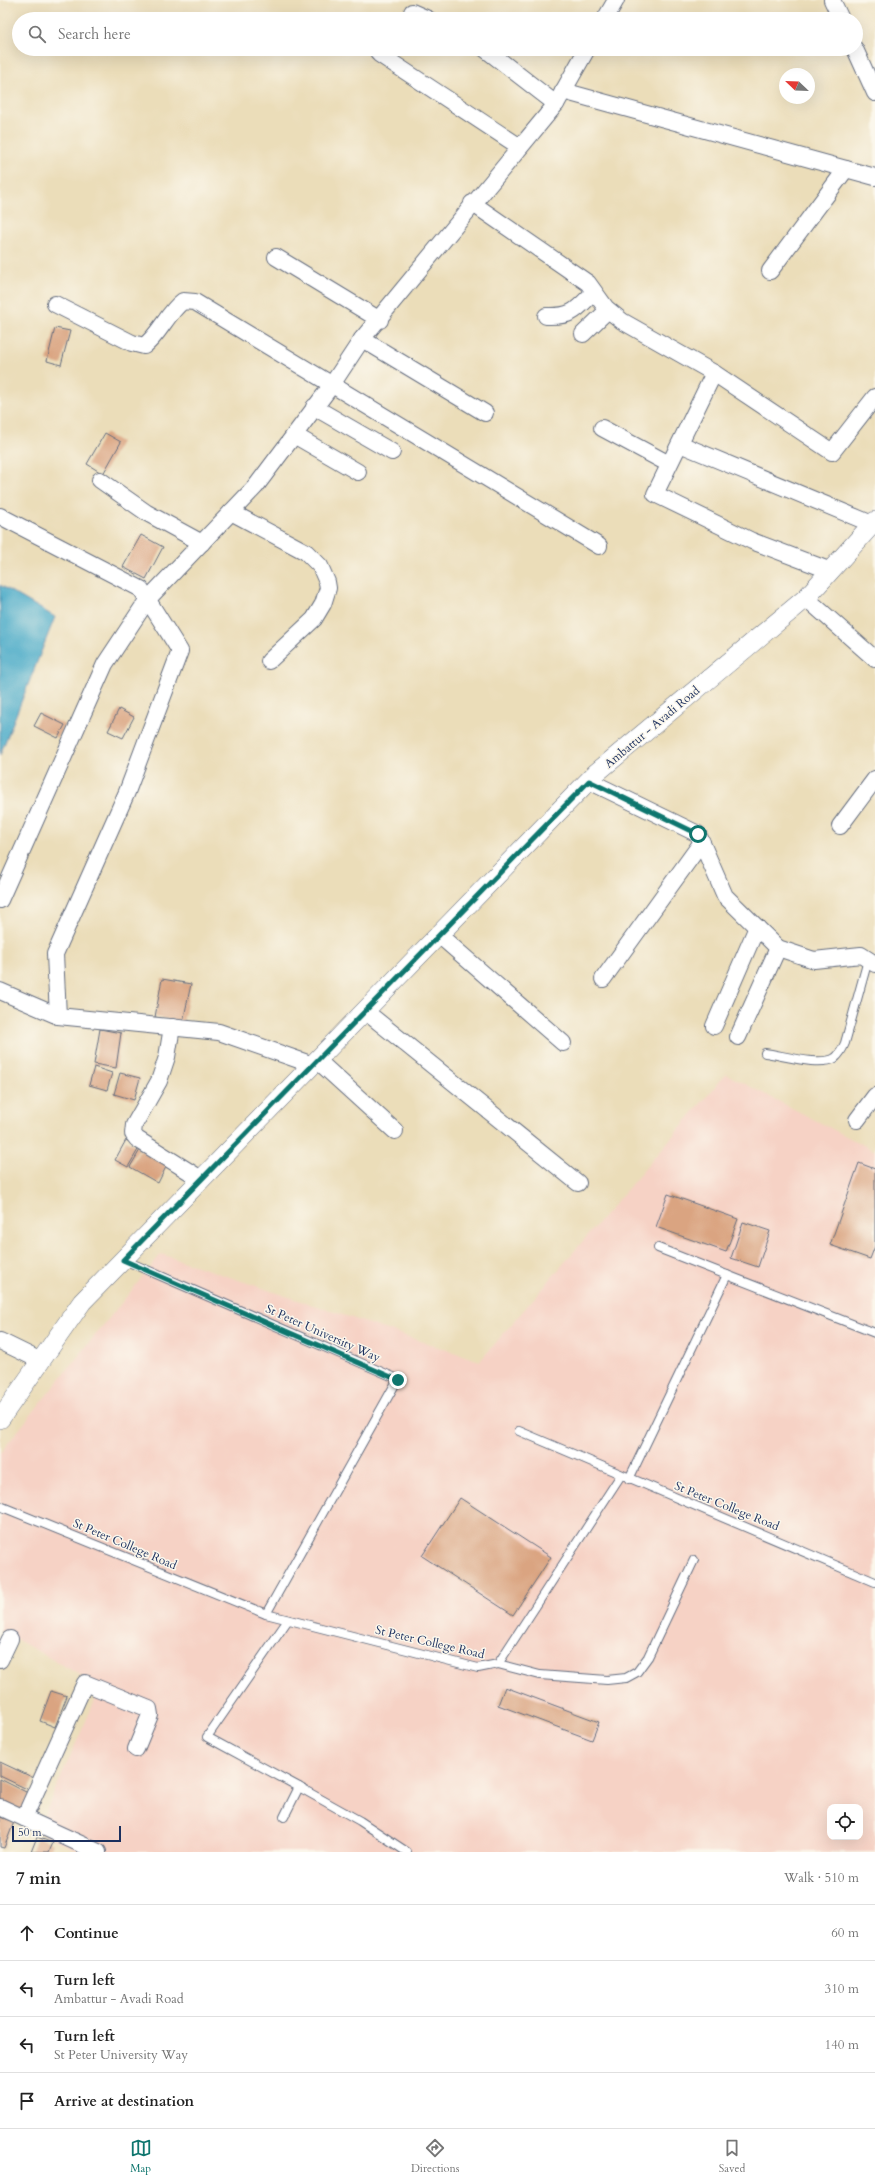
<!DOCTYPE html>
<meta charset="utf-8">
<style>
:root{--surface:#fff;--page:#f2f2f2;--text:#222;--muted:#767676;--line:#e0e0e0;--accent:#0f766e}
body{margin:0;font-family:Cardo,serif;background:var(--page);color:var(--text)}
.controls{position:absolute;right:12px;bottom:12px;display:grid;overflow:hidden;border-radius:8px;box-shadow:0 4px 16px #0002}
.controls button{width:36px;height:36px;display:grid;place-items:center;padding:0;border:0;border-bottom:1px solid var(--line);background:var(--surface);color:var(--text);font:20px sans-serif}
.compass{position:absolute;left:779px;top:68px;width:36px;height:36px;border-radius:50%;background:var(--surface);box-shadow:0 4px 16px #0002;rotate:293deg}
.scale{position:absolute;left:12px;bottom:10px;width:109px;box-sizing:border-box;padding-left:4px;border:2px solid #1b2f5e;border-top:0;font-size:11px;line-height:14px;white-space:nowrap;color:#1b2f5e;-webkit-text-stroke:3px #fbf7ec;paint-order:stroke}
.stop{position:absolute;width:12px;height:12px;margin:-9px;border:3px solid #0f766e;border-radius:50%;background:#fff}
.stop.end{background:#0f766e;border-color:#fff;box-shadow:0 1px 4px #0008}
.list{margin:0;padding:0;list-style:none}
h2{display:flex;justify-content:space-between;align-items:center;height:52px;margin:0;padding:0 16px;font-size:17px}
h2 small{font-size:13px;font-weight:400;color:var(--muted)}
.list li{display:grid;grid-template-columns:26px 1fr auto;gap:12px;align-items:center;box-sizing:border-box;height:56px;padding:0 16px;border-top:1px solid var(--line)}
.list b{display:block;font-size:15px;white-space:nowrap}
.list p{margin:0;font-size:13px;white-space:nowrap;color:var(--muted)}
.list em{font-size:13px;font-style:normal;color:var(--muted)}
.icon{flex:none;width:22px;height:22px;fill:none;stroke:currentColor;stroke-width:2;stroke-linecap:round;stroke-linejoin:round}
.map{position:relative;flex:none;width:875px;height:1852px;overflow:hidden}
.search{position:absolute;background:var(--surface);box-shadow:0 4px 16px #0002;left:12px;right:12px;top:12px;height:44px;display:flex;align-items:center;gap:10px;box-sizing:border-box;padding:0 14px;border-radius:22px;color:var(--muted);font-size:15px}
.sheet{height:276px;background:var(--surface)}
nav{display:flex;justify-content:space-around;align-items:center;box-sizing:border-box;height:56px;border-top:1px solid var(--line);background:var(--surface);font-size:11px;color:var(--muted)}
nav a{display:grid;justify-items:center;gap:2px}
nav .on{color:var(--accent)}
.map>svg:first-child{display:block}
.built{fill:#f6d2c5;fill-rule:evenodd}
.water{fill:#48aac8;stroke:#326c93}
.building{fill:#daa481}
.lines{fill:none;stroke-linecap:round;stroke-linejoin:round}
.service-casing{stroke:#646c7e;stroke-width:10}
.minor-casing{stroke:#646c7e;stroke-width:18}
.tertiary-casing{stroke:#646c7e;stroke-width:20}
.service{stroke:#fff;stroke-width:8}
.minor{stroke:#fff;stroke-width:16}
.tertiary{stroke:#fff;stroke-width:19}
.route{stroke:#0f766e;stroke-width:5}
.labels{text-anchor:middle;stroke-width:3;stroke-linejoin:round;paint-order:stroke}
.street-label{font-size:12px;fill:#1b2f5e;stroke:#fbf7ec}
</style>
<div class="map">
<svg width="875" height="1852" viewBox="0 0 875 1852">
<rect width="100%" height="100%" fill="#fbf7ec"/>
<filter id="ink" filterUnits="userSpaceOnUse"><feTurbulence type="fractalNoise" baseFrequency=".025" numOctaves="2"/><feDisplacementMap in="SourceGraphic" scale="8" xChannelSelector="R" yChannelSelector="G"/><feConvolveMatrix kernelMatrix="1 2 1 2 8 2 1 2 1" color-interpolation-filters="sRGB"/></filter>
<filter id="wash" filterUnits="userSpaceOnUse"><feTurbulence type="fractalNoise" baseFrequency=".012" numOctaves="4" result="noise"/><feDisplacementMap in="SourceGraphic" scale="16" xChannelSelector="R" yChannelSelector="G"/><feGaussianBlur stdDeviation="0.9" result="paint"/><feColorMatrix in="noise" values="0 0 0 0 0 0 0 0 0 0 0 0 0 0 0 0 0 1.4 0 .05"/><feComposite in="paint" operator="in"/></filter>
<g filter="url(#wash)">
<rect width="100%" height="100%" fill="#ebddb9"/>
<!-- built -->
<path class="built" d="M726,1074L875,1151V1852H80L37,1831L101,1687L0,1630V1453L161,1254L480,1361ZM830,1807H860V1837H830Z"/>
<!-- water -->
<path class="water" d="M0,585L55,617L0,755Z"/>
<g id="blocks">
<!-- building -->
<g class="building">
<path d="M55,328L70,331L61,365L47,361Z"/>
<path d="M105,433L121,442L103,474L87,464Z"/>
<path d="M141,535L163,547L146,579L123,567Z"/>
<path d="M119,709L134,717L123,738L108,731Z"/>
<path d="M41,713L65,725L58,738L34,726Z"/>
<path d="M162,979L191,984L183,1022L155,1017Z"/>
<path d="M100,1029L121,1033L116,1068L94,1064Z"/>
<path d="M94,1067L112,1073L107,1090L89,1085Z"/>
<path d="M120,1073L140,1078L134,1100L114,1094Z"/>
<path d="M126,1140L139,1148L128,1167L115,1160Z"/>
<path d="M140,1150L167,1165L158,1183L130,1167Z"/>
<path d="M859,1163L875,1169V1246L870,1259L830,1245Z"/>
<path d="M668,1194L738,1219L726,1252L656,1227Z"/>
<path d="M743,1222L770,1231L758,1267L731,1258Z"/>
<path d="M460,1498L551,1557L513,1615L422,1556Z"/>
<path d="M505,1687L599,1722L592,1740L498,1705Z"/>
<path d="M51,1691L67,1696L55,1727L40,1721Z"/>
<path d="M0,1762L34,1778L29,1790L0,1776Z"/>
<path d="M0,1779L30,1794L21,1811L0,1801Z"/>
<path d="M0,1817L14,1822L4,1848L0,1847Z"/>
<path d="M37,1837L53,1843L49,1852H31Z"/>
</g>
</g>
</g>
<g filter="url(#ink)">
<use href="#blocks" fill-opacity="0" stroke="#646c7e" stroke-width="1"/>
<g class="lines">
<!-- service casing -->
<g class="service-casing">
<g id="service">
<path d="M765,1053C782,1055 820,1067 835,1058C840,1054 843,1048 845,1043L868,960"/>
<path d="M658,1248L875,1333"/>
<path d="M124,1260L398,1379L266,1614"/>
<path d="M519,1431L875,1582"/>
<path d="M629,1479L727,1275"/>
<path d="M0,1506L266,1614L478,1668L498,1664L621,1475"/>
<path d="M498,1664L540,1675L607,1680L626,1678L637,1672L648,1657L694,1560"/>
<path d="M299,1787L360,1821L407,1852"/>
<path d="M284,1817L299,1787L207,1737L288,1620"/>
</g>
</g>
<!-- minor casing -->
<g class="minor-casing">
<g id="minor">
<path d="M832,0L841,19"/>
<path d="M412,12L428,19"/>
<path d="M605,19L616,0"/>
<path d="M485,49L556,104"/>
<path d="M855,49L875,93"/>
<path d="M379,54L520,147"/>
<path d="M563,91L875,177"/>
<path d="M472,203L588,283L606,308L622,321L714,373L832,452L875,397"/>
<path d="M276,257L380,320"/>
<path d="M770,271L846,169"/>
<path d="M55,304L132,343L144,346C160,334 167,313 183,301L195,302L599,546"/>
<path d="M546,316C573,317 576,310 594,292"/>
<path d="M583,334L608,310"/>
<path d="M362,339L485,413"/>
<path d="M714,373L655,494L752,541L831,571"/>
<path d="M314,407L392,452"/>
<path d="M602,428L669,464"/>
<path d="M294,435L358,472"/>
<path d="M680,444L872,524"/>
<path d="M100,480L147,513L202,543"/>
<path d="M231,512L306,552L320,566L327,582L328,588L323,604L314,619L269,661"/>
<path d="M0,516L141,589L180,651L127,792L55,954L58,1016L219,1032L313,1065"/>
<path d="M806,598L875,659"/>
<path d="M589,781L698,834L725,896L778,948L814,960L861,955L875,964"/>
<path d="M840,826L875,779"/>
<path d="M0,900L105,664L148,599L256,486L331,386L362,339L556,104L587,49"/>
<path d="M439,935L563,1043"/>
<path d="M603,979L702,842"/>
<path d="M0,991L58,1016"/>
<path d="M365,1011L578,1183"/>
<path d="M714,1026L757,927"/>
<path d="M172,1027L167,1057L159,1081L134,1125L133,1134L137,1139L201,1179"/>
<path d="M738,1037L778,948"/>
<path d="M317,1060L395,1131"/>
<path d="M857,1120L875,1096"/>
<path d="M0,1341L41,1361"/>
<path d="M0,1660L10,1639"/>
<path d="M0,1807L98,1852"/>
<path d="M24,1818L85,1683L149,1709L150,1715L136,1749"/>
</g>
</g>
<!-- tertiary casing -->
<g class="tertiary-casing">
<path id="tertiary" d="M0,1419L82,1302L596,773L806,598L875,521"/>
</g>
<!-- service -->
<use href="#service" class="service"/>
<!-- minor -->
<use href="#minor" class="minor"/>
<!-- tertiary -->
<use href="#tertiary" class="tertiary"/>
</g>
</g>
<g class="lines" filter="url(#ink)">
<!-- route -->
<path class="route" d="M398,1380L123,1260L589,781L698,834"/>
</g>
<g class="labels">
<!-- street labels -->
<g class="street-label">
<text transform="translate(652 727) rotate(-40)" y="4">Ambattur - Avadi Road</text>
<text transform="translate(323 1333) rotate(24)" y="4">St Peter University Way</text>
<text transform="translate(727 1506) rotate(22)" y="4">St Peter College Road</text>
<text transform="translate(125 1544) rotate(23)" y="4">St Peter College Road</text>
<text transform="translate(430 1642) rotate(13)" y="4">St Peter College Road</text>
</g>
</g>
</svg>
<div class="controls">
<button><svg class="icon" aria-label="locate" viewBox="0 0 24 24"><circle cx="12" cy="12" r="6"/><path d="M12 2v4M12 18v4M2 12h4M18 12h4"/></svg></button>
</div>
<svg class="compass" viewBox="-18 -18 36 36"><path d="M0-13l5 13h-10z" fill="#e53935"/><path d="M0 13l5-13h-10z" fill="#767676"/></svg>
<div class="scale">50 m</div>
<div class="stop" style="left:698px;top:834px"></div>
<div class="stop end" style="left:398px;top:1380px"></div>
<div class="search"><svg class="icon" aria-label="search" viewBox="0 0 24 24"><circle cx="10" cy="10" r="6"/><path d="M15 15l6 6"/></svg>Search here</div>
</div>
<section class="sheet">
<h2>7 min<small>Walk · 510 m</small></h2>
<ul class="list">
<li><svg class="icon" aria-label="ahead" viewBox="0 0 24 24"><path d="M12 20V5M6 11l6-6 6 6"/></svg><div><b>Continue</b></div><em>60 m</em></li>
<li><svg class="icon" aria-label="left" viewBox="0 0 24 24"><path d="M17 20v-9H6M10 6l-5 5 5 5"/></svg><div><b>Turn left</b><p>Ambattur - Avadi Road</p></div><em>310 m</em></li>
<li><svg class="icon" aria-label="left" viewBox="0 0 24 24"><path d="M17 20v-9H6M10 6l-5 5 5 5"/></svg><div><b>Turn left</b><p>St Peter University Way</p></div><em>140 m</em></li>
<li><svg class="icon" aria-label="arrive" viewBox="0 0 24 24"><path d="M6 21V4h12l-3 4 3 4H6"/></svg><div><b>Arrive at destination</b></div></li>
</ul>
</section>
<nav>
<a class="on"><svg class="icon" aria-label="map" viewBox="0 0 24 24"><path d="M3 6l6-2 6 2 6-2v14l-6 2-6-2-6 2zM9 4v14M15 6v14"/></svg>Map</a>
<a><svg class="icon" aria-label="directions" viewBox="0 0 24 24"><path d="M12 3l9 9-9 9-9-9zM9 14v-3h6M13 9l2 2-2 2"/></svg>Directions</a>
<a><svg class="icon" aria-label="saved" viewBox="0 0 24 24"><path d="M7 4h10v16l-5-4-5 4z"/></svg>Saved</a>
</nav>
